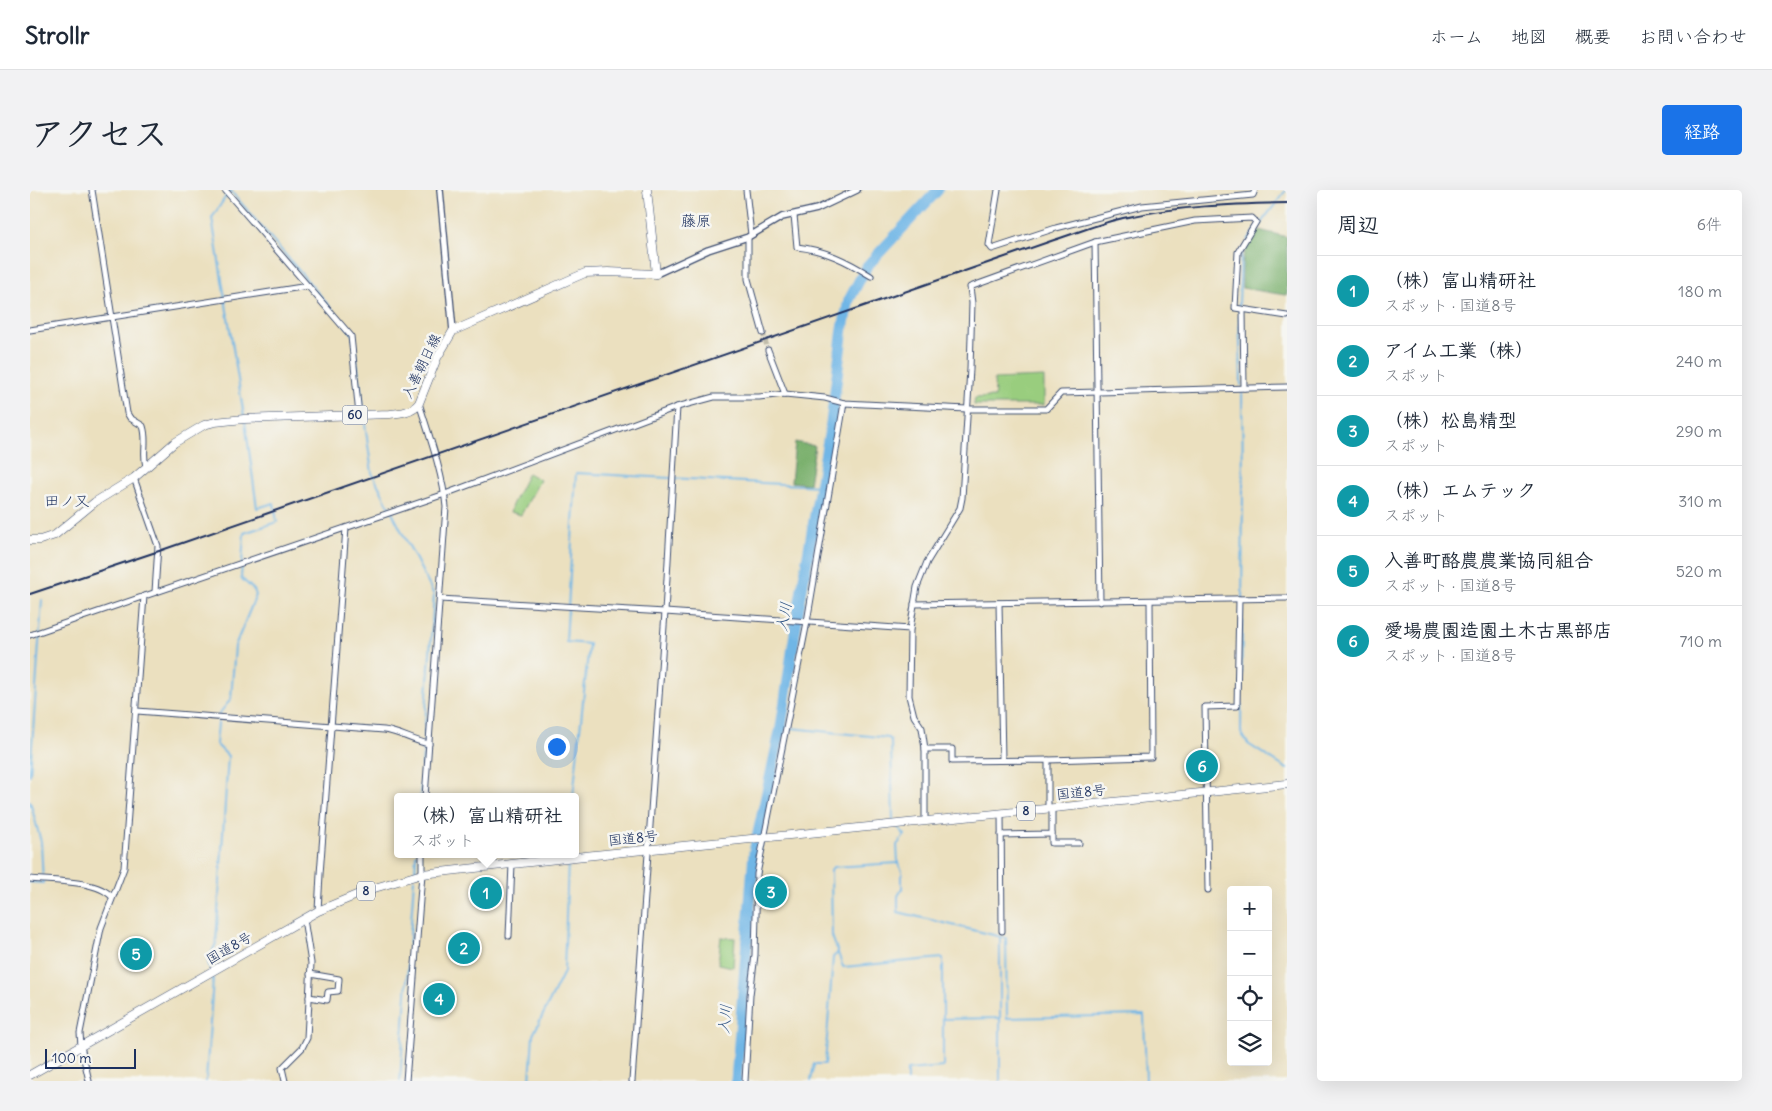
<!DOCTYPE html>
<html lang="ja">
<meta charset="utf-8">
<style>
:root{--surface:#fff;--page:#f2f2f3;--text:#1f2937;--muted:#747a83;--line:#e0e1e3;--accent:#1a73e8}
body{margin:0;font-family:Delius,"Klee One",sans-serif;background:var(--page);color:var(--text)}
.controls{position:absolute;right:15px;bottom:15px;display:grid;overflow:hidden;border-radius:5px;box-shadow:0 5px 20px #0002}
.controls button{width:45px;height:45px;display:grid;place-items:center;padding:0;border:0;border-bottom:1px solid var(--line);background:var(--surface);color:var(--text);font:25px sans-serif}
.scale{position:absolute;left:15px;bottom:12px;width:91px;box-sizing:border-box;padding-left:5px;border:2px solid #1b2f5e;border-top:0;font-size:14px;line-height:18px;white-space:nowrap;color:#1b2f5e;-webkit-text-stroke:4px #f6f6f2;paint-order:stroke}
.you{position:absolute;left:526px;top:556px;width:18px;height:18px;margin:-12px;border:4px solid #fff;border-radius:50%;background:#1a73e8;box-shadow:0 0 0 8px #1a73e833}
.badge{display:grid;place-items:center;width:32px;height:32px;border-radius:50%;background:var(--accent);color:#fff;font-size:16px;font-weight:700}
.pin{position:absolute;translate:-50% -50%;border:2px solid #fff;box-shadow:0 1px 5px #0006}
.popup{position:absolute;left:364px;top:603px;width:185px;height:65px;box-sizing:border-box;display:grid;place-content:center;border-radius:5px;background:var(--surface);filter:drop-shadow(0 1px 4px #0005);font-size:16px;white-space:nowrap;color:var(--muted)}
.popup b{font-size:19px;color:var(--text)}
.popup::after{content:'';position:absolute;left:50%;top:100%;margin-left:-10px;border:10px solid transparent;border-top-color:var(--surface)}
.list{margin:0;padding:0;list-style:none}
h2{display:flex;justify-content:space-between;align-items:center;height:65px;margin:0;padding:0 20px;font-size:21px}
h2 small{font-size:16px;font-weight:400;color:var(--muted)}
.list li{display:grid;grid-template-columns:32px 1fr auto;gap:15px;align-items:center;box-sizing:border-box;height:70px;padding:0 20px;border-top:1px solid var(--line)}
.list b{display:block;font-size:19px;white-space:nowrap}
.list p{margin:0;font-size:16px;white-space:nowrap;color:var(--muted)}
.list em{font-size:16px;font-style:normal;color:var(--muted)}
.icon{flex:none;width:28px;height:28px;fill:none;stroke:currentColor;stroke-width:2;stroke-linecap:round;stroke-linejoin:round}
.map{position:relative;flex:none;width:1257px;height:891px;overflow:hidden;border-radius:5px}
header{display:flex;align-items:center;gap:30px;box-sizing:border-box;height:70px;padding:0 25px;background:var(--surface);border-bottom:1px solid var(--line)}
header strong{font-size:24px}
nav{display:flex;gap:28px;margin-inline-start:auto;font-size:18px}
.intro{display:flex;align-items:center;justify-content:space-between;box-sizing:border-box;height:120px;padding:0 30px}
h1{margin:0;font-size:35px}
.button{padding:12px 22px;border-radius:5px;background:var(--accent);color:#fff;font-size:18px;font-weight:700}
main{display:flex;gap:30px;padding:0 30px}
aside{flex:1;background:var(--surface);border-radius:5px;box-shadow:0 5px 20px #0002}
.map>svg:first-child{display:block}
.green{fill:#99cd7e;stroke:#5a7e6e}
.forest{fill:#7ab06d;stroke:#4a7066}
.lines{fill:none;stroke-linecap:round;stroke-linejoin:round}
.stream{stroke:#6fb6e6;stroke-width:2}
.river{stroke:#6fb6e6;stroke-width:11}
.minor-tunnel{stroke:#c1bdac;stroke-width:5;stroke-dasharray:5 2.5;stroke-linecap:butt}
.minor-casing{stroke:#3a4a6d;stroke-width:7}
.tertiary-casing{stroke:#3a4a6d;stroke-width:8}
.primary-casing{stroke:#3a4a6d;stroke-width:9}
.trunk-casing{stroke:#3a4a6d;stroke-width:9}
.minor{stroke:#fff;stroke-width:5}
.tertiary{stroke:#fff;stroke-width:5.5}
.primary{stroke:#fff;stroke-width:8}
.trunk{stroke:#fff;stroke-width:8}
.rail{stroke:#1b2f5e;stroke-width:2}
.labels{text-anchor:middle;stroke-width:5;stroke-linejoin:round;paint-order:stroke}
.shield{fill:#f6f6f2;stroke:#5d6b8a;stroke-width:1}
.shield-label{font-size:12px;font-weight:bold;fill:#1b2f5e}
.street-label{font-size:14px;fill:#1b2f5e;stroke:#f6f6f2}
.neighbourhood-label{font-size:15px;fill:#1b2f5e;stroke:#f6f6f2}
.water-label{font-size:15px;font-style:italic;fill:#345887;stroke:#f6f6f2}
</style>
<header>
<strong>Strollr</strong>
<nav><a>ホーム</a><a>地図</a><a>概要</a><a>お問い合わせ</a></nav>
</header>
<div class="intro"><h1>アクセス</h1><a class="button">経路</a></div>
<main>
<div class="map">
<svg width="1257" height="891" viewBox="0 0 1257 891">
<rect width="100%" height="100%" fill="#f6f6f2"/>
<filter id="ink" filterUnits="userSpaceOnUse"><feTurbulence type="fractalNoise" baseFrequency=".02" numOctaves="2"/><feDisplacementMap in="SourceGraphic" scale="10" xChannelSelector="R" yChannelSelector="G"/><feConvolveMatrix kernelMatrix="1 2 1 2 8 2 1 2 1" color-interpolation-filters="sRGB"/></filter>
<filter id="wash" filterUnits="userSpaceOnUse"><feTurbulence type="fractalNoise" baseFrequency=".0096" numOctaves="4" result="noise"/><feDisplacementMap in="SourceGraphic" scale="20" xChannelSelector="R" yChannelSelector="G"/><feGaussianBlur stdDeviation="1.12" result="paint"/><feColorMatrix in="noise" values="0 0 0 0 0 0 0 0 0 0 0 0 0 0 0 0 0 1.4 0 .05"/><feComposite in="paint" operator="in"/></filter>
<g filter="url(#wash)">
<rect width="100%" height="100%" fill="#ebe0bf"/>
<!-- green -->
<g class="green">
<path d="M1014,187V215H944L945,208L965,207L964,189Z"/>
<path d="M498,283L510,290L491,325L480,322L482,315Z"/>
<path d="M691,747L705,748L703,777L688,774Z"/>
</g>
<!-- forest -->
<g class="forest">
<path d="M1229,40L1257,47V104L1255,105L1212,98C1212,72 1210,59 1229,40Z"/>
<path d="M765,252L785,256L779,294L761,292Z"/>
</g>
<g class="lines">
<!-- stream -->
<g class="stream">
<path d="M1218,50L1256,0"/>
<path d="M1211,195L1209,114L1211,63L1213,58"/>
<path d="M1212,200L1213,297L1211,542L1218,554L1257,579"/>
<path d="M214,226L182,28L200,0L323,144L334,222"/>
<path d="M334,227L342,283L404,405L390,607"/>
<path d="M751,537L859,548L861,551L863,631"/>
<path d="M0,585L12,410"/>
<path d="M543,607L559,454L536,452L546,283L790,296"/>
<path d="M0,611L11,652L13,693L0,692"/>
<path d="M868,637L875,645L867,655L868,673L872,681V699L868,706V722L976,748L977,828L1114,825L1116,891"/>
<path d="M385,684L386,664"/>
<path d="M808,763L813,777L913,768V877L877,880V891"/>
<path d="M180,779L178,772L186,753L198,566L186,554L189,524L201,509L205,456L226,405L224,400L211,388L214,343L247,332L244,313L227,318L215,231"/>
<path d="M970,828V891"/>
<path d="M912,829L970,828V748"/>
<path d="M176,891L183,789L181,784"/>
<path d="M370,891L384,689"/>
<path d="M500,891L503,845L534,782L538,671"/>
<path d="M781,891L784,874H795L803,767L808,763L802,746L801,680L803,677L868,673"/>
</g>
<!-- river -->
<path class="river" d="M706,891L724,662L751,537L768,422L801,233L813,138L819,110L837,76L908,0"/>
</g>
</g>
<g filter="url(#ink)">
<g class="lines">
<!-- minor-tunnel -->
<path class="minor-tunnel" d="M733,143L738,160"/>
<!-- minor casing -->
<g class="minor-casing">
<g id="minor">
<path d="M62,0L97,223L100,228L113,236C118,251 112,262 116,277"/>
<path d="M195,0L321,146L329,225"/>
<path d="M716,0L721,45"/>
<path d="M968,0L959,55L962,59L1026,38L1112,16L1223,5L1225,0"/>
<path d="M764,25L767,57C795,60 817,71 841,86"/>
<path d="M718,47V89L733,143"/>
<path d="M1065,52L1070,412"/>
<path d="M1213,120L1214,198"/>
<path d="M0,140L278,96"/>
<path d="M738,160L755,204"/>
<path d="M389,213C399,245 413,284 416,317L395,607"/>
<path d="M104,288L128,356L125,402"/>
<path d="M410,409L635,422L880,439"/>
<path d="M969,413L972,570"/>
<path d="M884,414L1257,408"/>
<path d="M0,445L415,304L647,217L684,207H729L755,204L795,208L814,213L937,219H1016L1031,203L1257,197"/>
<path d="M107,521L354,540C370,542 383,551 399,554"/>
<path d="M895,559H922V571L1018,570V618"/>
<path d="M1018,570L1121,567L1120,411"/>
<path d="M971,623L972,741"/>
<path d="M895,631V559L892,538L884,526L879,506L880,439L887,397L897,372L930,318L932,308L940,179L942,113L940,97L1065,52L1165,31L1222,28L1226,32L1208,62L1205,118L1257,126"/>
<path d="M1022,644V653H1049"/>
<path d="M971,645L1022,644V618"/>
<path d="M0,689C22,691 68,690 82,707"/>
<path d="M1178,700L1175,517L1207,516L1209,409"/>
<path d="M288,721L290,684L316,338"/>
<path d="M479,746L482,674"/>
<path d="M279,807L297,810L298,802L308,801L309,789L280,784"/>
<path d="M59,891L51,856L50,843L71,738L94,678L114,406"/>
<path d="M255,891L252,878L272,858L277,848L281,773L274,729"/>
<path d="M376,891L392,684V664"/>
<path d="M602,891L635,422L647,217"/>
<path d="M715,891L720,805L725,765L727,684L777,432L814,213"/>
</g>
</g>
<!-- tertiary casing -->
<g class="tertiary-casing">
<g id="tertiary">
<path d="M410,0L423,141"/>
<path d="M626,84L678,60L718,47L752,27L787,19L827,0"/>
</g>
</g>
<!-- primary casing -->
<g class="primary-casing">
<path id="primary" d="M0,350H10L25,345L65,312L104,288L144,253L174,235L185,232L214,229L360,224C371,223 382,222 389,213L407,168L423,141L555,83L578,82L626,84L617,0"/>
</g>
<!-- trunk casing -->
<g class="trunk-casing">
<path id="trunk" d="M0,885L288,721L341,699L392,684L545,667L1257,594"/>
</g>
<!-- minor -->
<use href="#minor" class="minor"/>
<!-- tertiary -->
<use href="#tertiary" class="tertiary"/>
<!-- primary -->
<use href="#primary" class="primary"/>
<!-- trunk -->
<use href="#trunk" class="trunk"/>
<!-- rail -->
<path class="rail" d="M0,404L129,361L1024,50C1047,43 1070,33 1093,28C1147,16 1202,14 1257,13"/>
</g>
</g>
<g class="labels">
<!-- shield labels -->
<g class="shield">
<rect x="312.5" y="215.5" width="25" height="19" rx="4"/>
<rect x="987" y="611.5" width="18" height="19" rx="4"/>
<rect x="327" y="691.5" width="18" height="19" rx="4"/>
</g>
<g class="shield-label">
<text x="325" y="229">60</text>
<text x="996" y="625">8</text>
<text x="336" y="705">8</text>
</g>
<!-- street labels -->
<g class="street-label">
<text transform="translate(391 176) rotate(-64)" y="5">入善朝日線</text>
<text transform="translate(1051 602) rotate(-6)" y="5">国道8号</text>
<text transform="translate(603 648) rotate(-6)" y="5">国道8号</text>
<text transform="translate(199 758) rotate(-30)" y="5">国道8号</text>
</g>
<!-- neighbourhood labels -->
<g class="neighbourhood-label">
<text x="666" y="36">藤原</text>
<text x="37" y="316">田ノ又</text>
</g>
<!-- water labels -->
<g class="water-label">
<text transform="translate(754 427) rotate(-81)" y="5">入川</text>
<text transform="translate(695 829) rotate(-85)" y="5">入川</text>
</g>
</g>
</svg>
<div class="controls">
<button>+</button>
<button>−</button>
<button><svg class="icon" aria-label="locate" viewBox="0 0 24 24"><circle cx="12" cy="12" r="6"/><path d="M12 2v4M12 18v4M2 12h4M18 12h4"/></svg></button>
<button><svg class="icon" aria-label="layers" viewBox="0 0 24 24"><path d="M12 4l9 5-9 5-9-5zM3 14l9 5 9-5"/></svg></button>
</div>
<div class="scale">100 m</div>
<div class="you"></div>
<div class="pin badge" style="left:456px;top:703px;background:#0f9aa8">1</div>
<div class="popup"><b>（株）富山精研社</b>スポット</div>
<div class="pin badge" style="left:434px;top:758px;background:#0f9aa8">2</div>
<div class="pin badge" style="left:741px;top:702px;background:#0f9aa8">3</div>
<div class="pin badge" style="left:409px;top:809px;background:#0f9aa8">4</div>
<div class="pin badge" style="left:106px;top:764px;background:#0f9aa8">5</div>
<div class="pin badge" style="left:1172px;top:576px;background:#0f9aa8">6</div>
</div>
<aside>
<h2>周辺<small>6件</small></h2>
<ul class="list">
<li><span class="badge" style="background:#0f9aa8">1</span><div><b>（株）富山精研社</b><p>スポット · 国道8号</p></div><em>180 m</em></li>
<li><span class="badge" style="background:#0f9aa8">2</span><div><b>アイム工業（株）</b><p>スポット</p></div><em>240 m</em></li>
<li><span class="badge" style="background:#0f9aa8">3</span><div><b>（株）松島精型</b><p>スポット</p></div><em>290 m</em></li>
<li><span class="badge" style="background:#0f9aa8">4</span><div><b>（株）エムテック</b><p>スポット</p></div><em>310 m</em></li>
<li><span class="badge" style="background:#0f9aa8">5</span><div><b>入善町酪農農業協同組合</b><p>スポット · 国道8号</p></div><em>520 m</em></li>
<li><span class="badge" style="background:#0f9aa8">6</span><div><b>愛場農園造園土木古黒部店</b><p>スポット · 国道8号</p></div><em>710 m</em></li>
</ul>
</aside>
</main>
